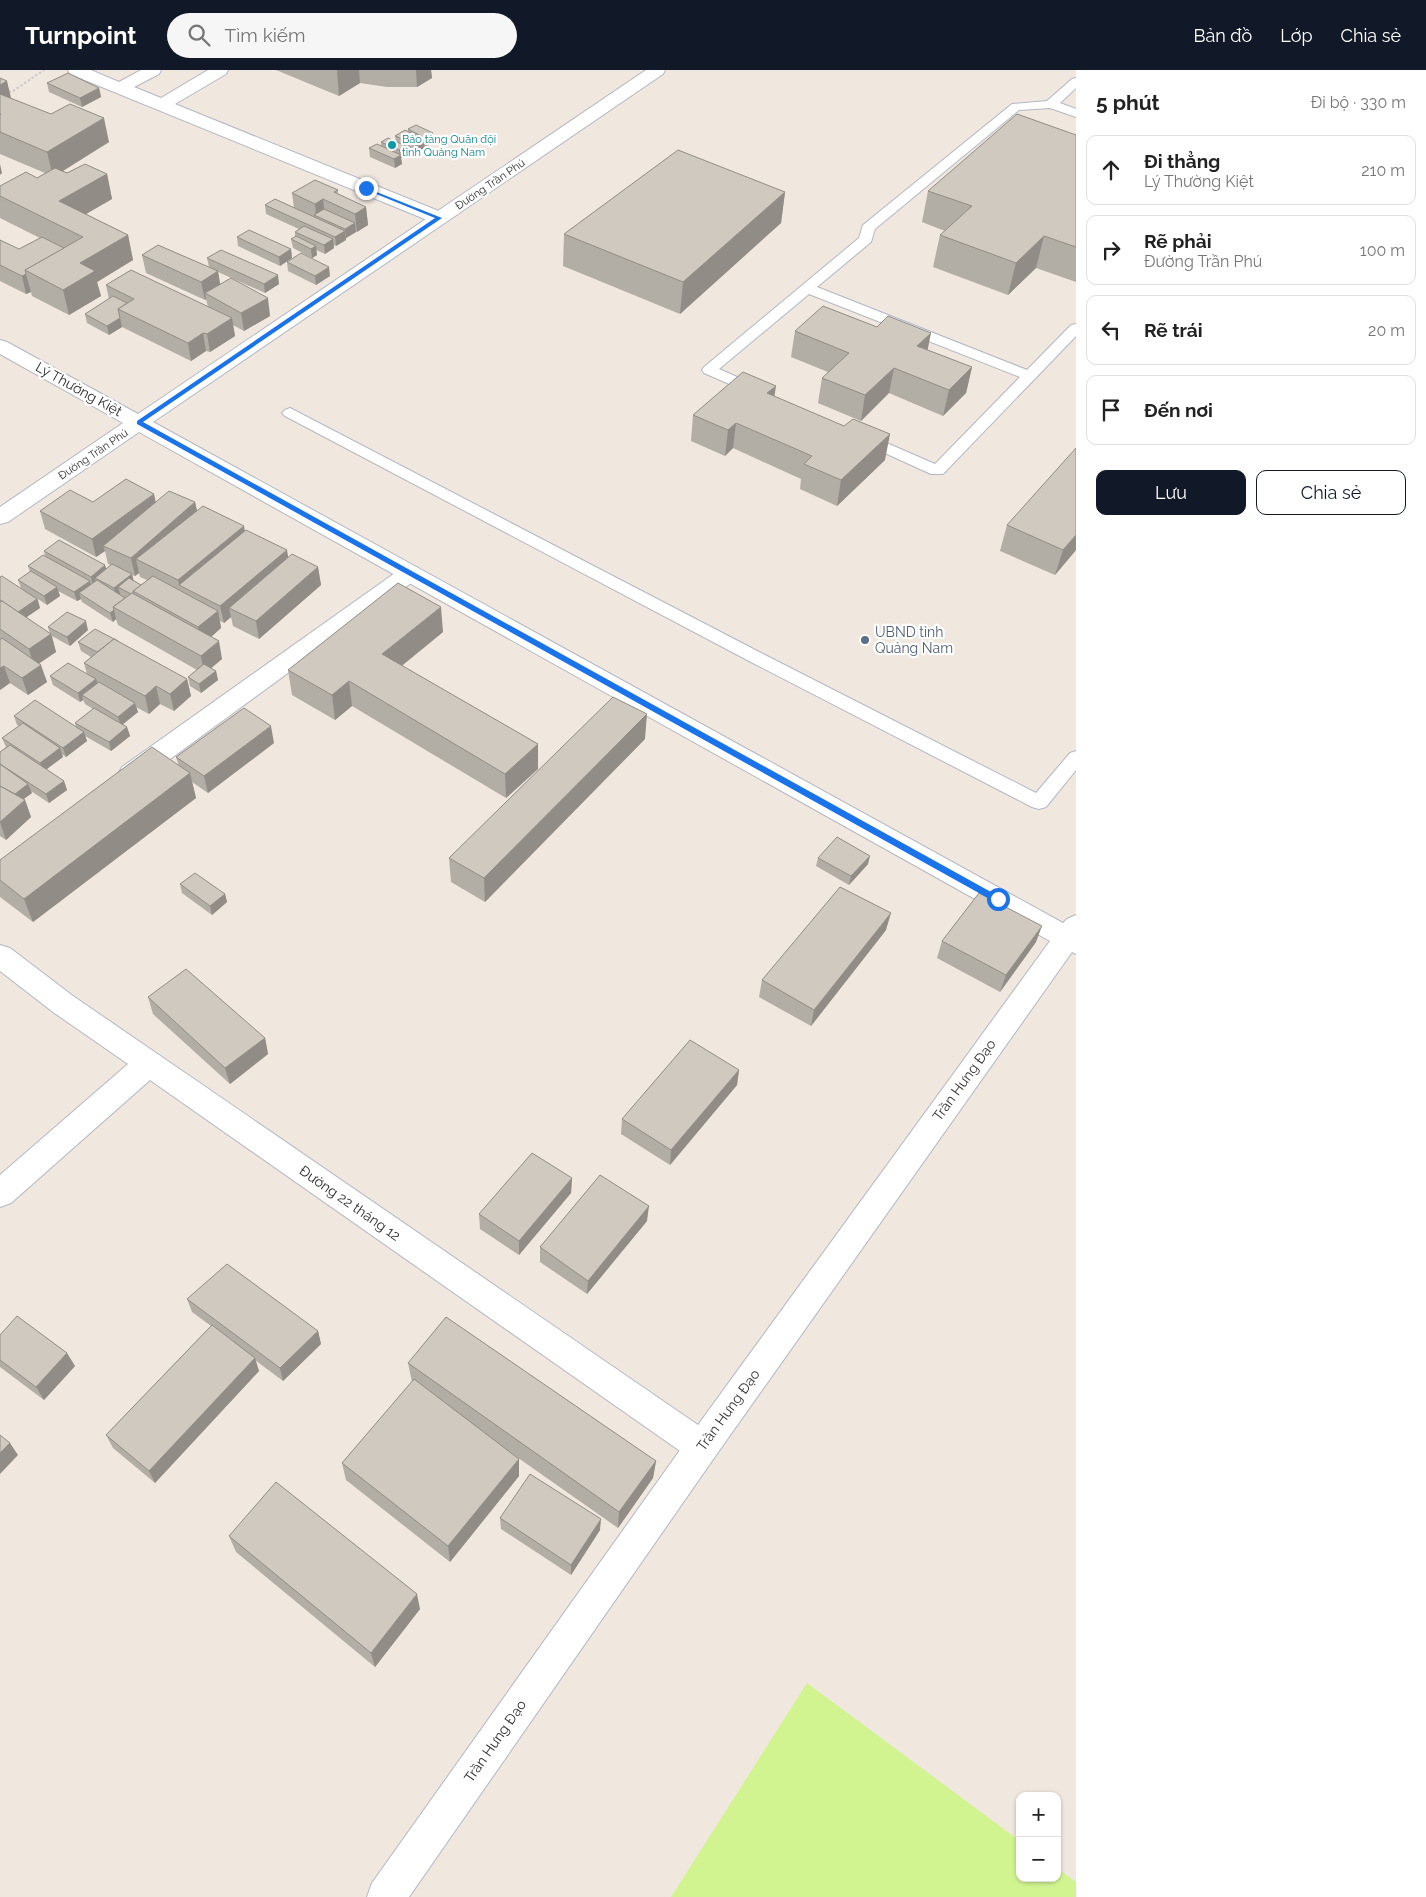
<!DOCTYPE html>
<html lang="vi">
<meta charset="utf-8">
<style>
:root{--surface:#fff;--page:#f6f6f6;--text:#222;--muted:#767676;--line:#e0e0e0;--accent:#111827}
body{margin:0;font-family:Raleway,sans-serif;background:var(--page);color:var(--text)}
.controls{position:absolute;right:15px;bottom:15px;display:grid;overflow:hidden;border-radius:10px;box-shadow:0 1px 4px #0004}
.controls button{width:45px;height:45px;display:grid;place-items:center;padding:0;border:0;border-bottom:1px solid var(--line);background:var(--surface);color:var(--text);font:25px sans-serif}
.stop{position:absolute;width:15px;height:15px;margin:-11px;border:4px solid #1a73e8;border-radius:50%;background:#fff}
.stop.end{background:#1a73e8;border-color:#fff;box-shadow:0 1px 5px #0008}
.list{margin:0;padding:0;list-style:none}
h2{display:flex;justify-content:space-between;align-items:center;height:65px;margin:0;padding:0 20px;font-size:21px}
h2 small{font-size:16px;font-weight:400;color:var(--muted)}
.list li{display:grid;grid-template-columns:32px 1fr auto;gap:15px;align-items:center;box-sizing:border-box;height:70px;margin:0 10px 10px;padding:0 10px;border:1px solid var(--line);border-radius:10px}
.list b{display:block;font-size:19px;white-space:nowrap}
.list p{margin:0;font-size:16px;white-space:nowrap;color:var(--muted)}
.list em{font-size:16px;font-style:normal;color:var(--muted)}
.actions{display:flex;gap:10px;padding:15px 20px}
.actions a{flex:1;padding:11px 0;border:1px solid var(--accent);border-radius:10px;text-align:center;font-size:18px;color:var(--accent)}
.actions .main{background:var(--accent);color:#fff}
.icon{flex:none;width:28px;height:28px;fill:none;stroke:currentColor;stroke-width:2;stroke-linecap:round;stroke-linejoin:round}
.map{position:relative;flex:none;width:1076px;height:1827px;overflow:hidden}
header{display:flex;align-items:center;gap:30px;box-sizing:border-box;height:70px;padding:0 25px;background:var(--accent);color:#fff}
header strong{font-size:24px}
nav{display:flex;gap:28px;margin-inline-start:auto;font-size:18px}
.search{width:350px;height:45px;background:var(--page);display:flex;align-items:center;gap:12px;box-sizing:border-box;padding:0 18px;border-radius:28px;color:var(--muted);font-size:19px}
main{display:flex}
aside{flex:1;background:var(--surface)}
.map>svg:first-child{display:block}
.pitch{fill:#d1f491}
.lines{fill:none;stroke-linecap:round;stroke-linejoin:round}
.lane-casing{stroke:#b3b7c2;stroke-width:2}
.street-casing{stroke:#b3b7c2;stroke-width:2}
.secondary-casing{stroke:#b3b7c2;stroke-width:2}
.path{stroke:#c9c9c9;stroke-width:2;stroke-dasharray:2.5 2;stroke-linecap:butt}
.lane{fill:#fff;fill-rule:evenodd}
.street{fill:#fff;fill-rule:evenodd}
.secondary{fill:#fff;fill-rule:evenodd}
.wall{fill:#b2ada5;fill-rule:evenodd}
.shaded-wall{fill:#918d86}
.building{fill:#cfc9c0;stroke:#918d86}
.route{fill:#1a73e8}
.culture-dot{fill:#0f9aa8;stroke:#fff;stroke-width:2}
.service-dot{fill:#5c6f8a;stroke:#fff;stroke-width:2}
.labels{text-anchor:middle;stroke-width:4.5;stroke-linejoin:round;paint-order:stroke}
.far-culture-label{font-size:11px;fill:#0d838f;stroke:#fff;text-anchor:start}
.far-street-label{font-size:11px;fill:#2e2e2e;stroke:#fff}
.street-label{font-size:14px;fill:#2e2e2e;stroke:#fff}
.service-label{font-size:14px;fill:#4e5e75;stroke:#fff;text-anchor:start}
</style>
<header>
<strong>Turnpoint</strong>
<div class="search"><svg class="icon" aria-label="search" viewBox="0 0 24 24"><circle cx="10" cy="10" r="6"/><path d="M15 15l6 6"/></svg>Tìm kiếm</div>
<nav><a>Bản đồ</a><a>Lớp</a><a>Chia sẻ</a></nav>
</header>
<main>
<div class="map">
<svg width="1076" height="1827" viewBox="0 0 1076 1827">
<rect width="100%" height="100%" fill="#f0e7df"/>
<!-- pitch -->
<path class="pitch" d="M807,1613L1020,1771V1808H1057V1798L1076,1812V1827H671Z"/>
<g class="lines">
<!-- lane casing -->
<g class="lane-casing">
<g id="lane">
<path d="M1076,8V18L1060,33L1076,39V47L1050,38L1019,40L875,159L871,172L817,217L1027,300L1071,255L1076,254V266L943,404H931L856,370L853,367L856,364H866L935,394L1020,307L809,224L719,299L762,318L764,321L762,324H752L704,303L702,300L704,297L859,168L863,155L1012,34L1047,31L1072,9Z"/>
<path d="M290,338L763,584L1036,723L1070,683L1076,681V700L1046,737L1039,739L1032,737L751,592L285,346L282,343L285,340Z"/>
</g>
</g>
<!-- street casing -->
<g class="street-casing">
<g id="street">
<path d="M68,0H91L119,12L141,0H161L159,4L134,17L161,28L208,0H228L226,4L175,34L446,144L448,148L446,152L439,154L432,152L70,4Z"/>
<path d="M410,495L418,498L421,503L418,508L140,711L131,713L122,711L118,704L122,697L402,498Z"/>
<path d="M0,875L10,878L73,926L714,1366L718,1377L714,1388L702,1393L690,1388L150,1010L11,1133L0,1137V1105L128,994L53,942L0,901Z"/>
</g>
</g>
<!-- secondary casing -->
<g class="secondary-casing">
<path id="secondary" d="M646,0H665L663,4L153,352L1063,853L1067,849L1076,845V884L1072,882L714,1388L409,1827H367L372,1813L690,1366L1050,871L139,362L8,452L0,454V437L123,353L0,284V270L7,272L138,344Z"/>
</g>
<!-- path -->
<path class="path" d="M0,25L13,21L44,0"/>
<!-- lane -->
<use href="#lane" class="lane"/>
<!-- street -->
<use href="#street" class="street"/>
<!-- secondary -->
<use href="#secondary" class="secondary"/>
</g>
<!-- wall -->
<g class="wall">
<path d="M276,0H431L432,8L417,17H387L360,13L339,26Z"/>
<path d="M0,8L11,29L109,72L63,101L67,103L107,104L112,129L86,144L128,165L133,190L97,212L101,226L69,245L32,226L31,222L26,224L0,211V170L19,179L40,168L0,148V116L37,108L45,103L0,84Z"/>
<path d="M47,13L99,18L101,27L82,37L49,22Z"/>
<path d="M408,59L434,72L426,77L424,76L425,78L415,83L407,80V85L401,88L402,94L395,98L370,87L369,78L381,76V72L396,71L395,66L408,62Z"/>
<path d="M1076,65V212L1036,198L1008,225L933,197L940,165L945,161L922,152L928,121Z"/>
<path d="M338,120V124L366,137L368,155L346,168V170L336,176L334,175V178L325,184L316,180L317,185L312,188L293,178L291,169L295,167V162L299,159L266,144L265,135L294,138L292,123Z"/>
<path d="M785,122L781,153L680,244L563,196L564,164Z"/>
<path d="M237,167L291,179L292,188L280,196L238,176Z"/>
<path d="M142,185L209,197L207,188L279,214L265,223L218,202L220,215L270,246L244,261L233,255L235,266L210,282L206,281L191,291L122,257L109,265L87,253L85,244L109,229L106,215L208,237L206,229L205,230L146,203Z"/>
<path d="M287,192L330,206L316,215L288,201Z"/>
<path d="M877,257L928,280L972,297L966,323L943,346L889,323L861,351L818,333L822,308L828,302L791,287L795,261Z"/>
<path d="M774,326L885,390L837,436L800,419L801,409L733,378L725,386L691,371L693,345Z"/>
<path d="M93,432H195L197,441L245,461L288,488L318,497L321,515L259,569L233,556L231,547L224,553L220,551L221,558L211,567L222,589L211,598L216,601L218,610L201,623L190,616L188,607L197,600L118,555L116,549L113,552L82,532L81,529L77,531L58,521L60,526L47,535L38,529L40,538L26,547L50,564L48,557L88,560L70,576L52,566L56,582L39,593L47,612L28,625L10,613L0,620V507L21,518L18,510L30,502L28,496L45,486L44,481L106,499L111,495L108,494L105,481L96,487L45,459L40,441ZM139,503L140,507L147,510L141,515L134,511L132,505L135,506Z"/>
<path d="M1007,455L1076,480L1055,505L1000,481Z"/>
<path d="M443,562L402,596L538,699L506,728L352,636L335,650L292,625L288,600Z"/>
<path d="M78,572L187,609L191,626L174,641L160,634L149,644L136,637L138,642L122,654L127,657L130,666L111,681L85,666L87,671L66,687L62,684L63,687L46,699L64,711L67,720L49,733L31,721L32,723L23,729L25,730L31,747L6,770L0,766V682L6,677L2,668L19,656L17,655L14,646L76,657L75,653L93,639L85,634L83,630L80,632L53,615L50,606L87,604L84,593L91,587L81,581Z"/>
<path d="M645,669L485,832L451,812L449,788Z"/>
<path d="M274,673L208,723L192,712L196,728L33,852L0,827V790L179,696L176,687Z"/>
<path d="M818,788L868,794L849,815L816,796Z"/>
<path d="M180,814L225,824L227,832L212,845L182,823Z"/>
<path d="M886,860L811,956L759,927L762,910Z"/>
<path d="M942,871L1036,872L1000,922L937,888Z"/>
<path d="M148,927L265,968L268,984L230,1014L153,944Z"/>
<path d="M739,1000L737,1015L670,1095L621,1064L622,1049Z"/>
<path d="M572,1108L571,1123L519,1185L480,1159L479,1144Z"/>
<path d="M647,1151L587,1224L540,1192V1177Z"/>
<path d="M187,1229L318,1261L321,1274L283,1311L255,1290L259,1301L155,1413L113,1378L106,1365L211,1256L192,1242Z"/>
<path d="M0,1265L75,1296L44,1330L0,1297Z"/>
<path d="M408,1293L656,1391L653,1408L618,1458L507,1380L519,1389V1406L450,1492L346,1410L342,1393L412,1312Z"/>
<path d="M500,1448L600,1460L571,1505L501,1459Z"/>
<path d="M229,1466L420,1539L375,1597L236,1482Z"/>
</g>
<!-- shaded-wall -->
<g class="shaded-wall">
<path d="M338,0H359L360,13L339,26L337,1Z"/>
<path d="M416,0H431L432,8L417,17Z"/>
<path d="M7,11L13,36L0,43V15Z"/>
<path d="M99,18L101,27L82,37L80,28Z"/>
<path d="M104,48L109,72L53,107L47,82Z"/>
<path d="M433,63L434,72L426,77L425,68Z"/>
<path d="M424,69L425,78L415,83V74Z"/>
<path d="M406,76L407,85L401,88L402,94L395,98L394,89L400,86L399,80Z"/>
<path d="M0,94L2,103L0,105Z"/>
<path d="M107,104L112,129L65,156L59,131Z"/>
<path d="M785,122L781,153L680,244L683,212Z"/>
<path d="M323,129L325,146H316L315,134Z"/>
<path d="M366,137L368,155L357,162L355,144Z"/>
<path d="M355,153L356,162L346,168L345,159Z"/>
<path d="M345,161L346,170L336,176L335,167Z"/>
<path d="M128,165L133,190L97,212L101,226L69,245L63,220L80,193Z"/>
<path d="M1044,166L1036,198L1008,225L1016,193Z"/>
<path d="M333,169L334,178L325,184L324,175Z"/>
<path d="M316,176L317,185L312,188L311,179Z"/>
<path d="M291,179L292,188L280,196L279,187Z"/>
<path d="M329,197L330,206L316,215L315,206Z"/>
<path d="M218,201L221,219L205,223L206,229L205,230L201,212Z"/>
<path d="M26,204L31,222L26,224L22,206Z"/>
<path d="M278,205L279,214L265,223L264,214Z"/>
<path d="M268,228L270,246L244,261L241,243Z"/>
<path d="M120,248L122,257L109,265L107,256Z"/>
<path d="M232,248L235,266L210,282L207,264Z"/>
<path d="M203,263L206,281L191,291L188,273Z"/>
<path d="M931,263L926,288L917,276Z"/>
<path d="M972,297L966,323L943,346L949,320Z"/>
<path d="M894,298L889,323L861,351L865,325Z"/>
<path d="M776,316L772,342L767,323Z"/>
<path d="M736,353L733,378L725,386L728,360Z"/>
<path d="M890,364L885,390L837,436L841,410Z"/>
<path d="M154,424L158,442L103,476L105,481L96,487L92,469Z"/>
<path d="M195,432L199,450L136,489L139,503L135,506L131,488Z"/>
<path d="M244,456L247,474L179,515L182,528L178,510Z"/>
<path d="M1076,465V480L1055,505L1063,480Z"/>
<path d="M287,480L290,498L229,538L231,547L224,553L220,536Z"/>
<path d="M105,495L108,504L95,508L96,513L93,516L91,507Z"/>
<path d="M318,497L321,515L259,569L256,551Z"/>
<path d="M132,504L134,513L118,517L120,524L116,527L114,518Z"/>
<path d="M90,511L92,520L79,523L81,529L77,531L74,522Z"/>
<path d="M57,517L60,526L47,535L44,526Z"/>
<path d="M37,529L40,538L21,551L18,542Z"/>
<path d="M441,537L443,562L385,609L382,584Z"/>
<path d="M114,540L116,549L113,552L110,543Z"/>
<path d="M218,541L221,558L202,575L198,557Z"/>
<path d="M86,551L88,560L70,576L67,567Z"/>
<path d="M51,564L56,582L34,597L29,579Z"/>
<path d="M219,571L222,589L204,604L201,586Z"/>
<path d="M41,595L47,612L28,625L22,608Z"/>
<path d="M4,596L10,613L0,620V598Z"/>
<path d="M216,601L218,610L201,623L199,614Z"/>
<path d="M96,609L99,618L82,625L83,630L80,632L78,623Z"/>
<path d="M187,609L191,626L174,641L170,624Z"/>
<path d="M349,611L352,636L335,650L332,625Z"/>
<path d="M156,616L160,634L149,644L145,626Z"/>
<path d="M135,633L138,642L121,656L118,647Z"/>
<path d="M647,644L645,669L485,832L484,808Z"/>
<path d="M271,656L274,673L208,723L204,706Z"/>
<path d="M127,657L130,666L111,681L109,672Z"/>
<path d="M84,662L87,671L66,687L63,678Z"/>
<path d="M538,674V699L506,728L505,704Z"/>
<path d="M60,678L63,687L43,702L40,693Z"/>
<path d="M190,703L196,728L33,852L24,829Z"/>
<path d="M64,711L67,720L49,733L46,724Z"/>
<path d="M28,714L32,723L13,737L10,728Z"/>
<path d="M25,730L31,747L6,770L0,752Z"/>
<path d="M870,786L868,794L849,815L851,806Z"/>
<path d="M225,824L227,832L212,845L210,836Z"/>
<path d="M891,843L886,860L811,956L814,940Z"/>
<path d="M1042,856L1036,872L1000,922L1006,905Z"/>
<path d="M265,968L268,984L230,1014L225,998Z"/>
<path d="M739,1000L737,1015L670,1095L671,1080Z"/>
<path d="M572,1108L571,1123L519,1185V1171Z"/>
<path d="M649,1136L647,1151L587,1224L588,1211Z"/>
<path d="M318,1261L321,1274L283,1311L280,1298Z"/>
<path d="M67,1283L75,1296L44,1330L36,1317Z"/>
<path d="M255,1288L259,1301L155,1413L149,1401Z"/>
<path d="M10,1373L18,1385L0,1404V1383Z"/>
<path d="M519,1389V1406L450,1492L448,1476Z"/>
<path d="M656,1391L653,1408L618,1458L619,1442Z"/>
<path d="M601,1449L600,1460L571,1505V1495Z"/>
<path d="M417,1524L420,1539L375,1597L371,1583Z"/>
</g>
<!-- building -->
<g class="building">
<path d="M68,3L99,18L80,28L47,13Z"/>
<path d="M0,8L7,11L0,15Z"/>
<path d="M0,24L51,44L70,34L104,48L47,82L0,62V45L1,44H0Z"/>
<path d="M1017,44L1076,65V177L1044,166L1016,193L940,165L972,136L928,121Z"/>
<path d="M416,55L433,63L425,68L408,59Z"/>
<path d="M405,60L424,69L415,74L395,66Z"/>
<path d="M388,68L406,76L399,80L381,72Z"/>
<path d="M377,74L401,85L394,89L369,78Z"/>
<path d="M678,80L785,122L683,212L564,164Z"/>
<path d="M85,94L107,104L59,131L128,165L80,193L95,201L63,220L25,200L83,167L0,126V116L26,102L37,108L55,98L67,103Z"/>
<path d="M315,110L338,120L334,122L366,137L355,144L323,129L315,134L292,123Z"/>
<path d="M275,129L345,161L335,167L265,135Z"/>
<path d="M324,139L355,153L345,159L314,145Z"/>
<path d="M304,156L333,169L324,175L295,162Z"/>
<path d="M249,160L291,179L279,187L237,167Z"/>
<path d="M296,166L316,176L311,179L291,169Z"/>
<path d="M42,167L64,178L25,200L26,204L22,206L0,195V170L19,179Z"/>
<path d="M158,175L218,201L201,212L142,185Z"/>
<path d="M221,180L278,205L264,214L207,188Z"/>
<path d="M301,183L329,197L315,206L287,192Z"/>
<path d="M131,200L232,248L207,264L203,263L188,273L118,239L134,229L106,215Z"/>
<path d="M231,208L268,228L241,243L205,223Z"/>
<path d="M113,226L127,233L118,239L120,248L107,256L85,244Z"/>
<path d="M823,236L877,257L888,246L931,263L917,276L972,297L949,320L894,298L865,325L822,308L849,283L795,261Z"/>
<path d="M743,302L776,316L767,323L844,356L853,349L890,364L841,410L804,394L812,386L736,353L728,360L693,345Z"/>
<path d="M1076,378V465L1063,480L1007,455Z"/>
<path d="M126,409L154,424L92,469L40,441L70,420L93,432Z"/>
<path d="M169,421L195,432L131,488L103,476Z"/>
<path d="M203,436L244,456L178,510L136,489Z"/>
<path d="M246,460L287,480L220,536L179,515Z"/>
<path d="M59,470L105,495L91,507L44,481Z"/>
<path d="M292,484L318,497L256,551L229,538Z"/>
<path d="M43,485L90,511L74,522L28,496Z"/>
<path d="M112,494L132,504L114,518L95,508Z"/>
<path d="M31,501L57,517L44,526L18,510Z"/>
<path d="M2,506L37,529L18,542L2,531L0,530V507Z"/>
<path d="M153,506L218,541L198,557L133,521Z"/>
<path d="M129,508L141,515L133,521L134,523H132L131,524L118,517Z"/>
<path d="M97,510L125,528L113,537L114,540L110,543L79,523Z"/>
<path d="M398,513L441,537L382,584L538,674L505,704L349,611L332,625L288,600Z"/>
<path d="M132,523L219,571L201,586L113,537Z"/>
<path d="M2,531L51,564L29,579L0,559V532Z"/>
<path d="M67,542L86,551L67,567L48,557Z"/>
<path d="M95,559L118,571L114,569L97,582L78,572Z"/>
<path d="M2,568L41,595L22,608L4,596L0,598V570Z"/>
<path d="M114,569L187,609L170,624L156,616L145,626L84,593Z"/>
<path d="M68,593L96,609L78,623L50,606Z"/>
<path d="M204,594L216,601L199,614L188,607Z"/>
<path d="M99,612L135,633L118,647L82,625Z"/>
<path d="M613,627L647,644L484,808L449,788Z"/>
<path d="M35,630L84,662L63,678L14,646Z"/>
<path d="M94,638L127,657L109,672L75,653Z"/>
<path d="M244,638L271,656L204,706L176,687Z"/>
<path d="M23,653L60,678L40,693L2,668Z"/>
<path d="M10,675L64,711L46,724L0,694L28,714L15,724L0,716V682Z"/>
<path d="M152,677L190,703L24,829L0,810V790Z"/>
<path d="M0,716L25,730L0,752Z"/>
<path d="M837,767L870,786L851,806L818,788Z"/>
<path d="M195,803L225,824L210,836L180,814Z"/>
<path d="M840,817L891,843L814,940L762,910Z"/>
<path d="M979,823L1042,856L1006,905L942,871Z"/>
<path d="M186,899L265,968L225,998L148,927Z"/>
<path d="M690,970L739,1000L671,1080L622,1049Z"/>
<path d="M532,1083L572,1108L519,1171L479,1144Z"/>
<path d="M600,1105L649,1136L588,1211L540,1177Z"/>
<path d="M227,1194L318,1261L280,1298L187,1229Z"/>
<path d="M17,1246L67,1283L36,1317L0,1290V1265Z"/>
<path d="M446,1247L656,1391L619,1442L408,1293Z"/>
<path d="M212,1255L255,1288L149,1401L106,1365Z"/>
<path d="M414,1309L519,1389L448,1476L342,1393Z"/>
<path d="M0,1365L10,1373L0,1383Z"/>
<path d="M530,1404L601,1449L571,1495L500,1448Z"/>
<path d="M276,1412L417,1524L371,1583L229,1466Z"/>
</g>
<!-- route -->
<path class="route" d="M364,117L442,148L143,352L1000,827V832H995L137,354V351L435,148L364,119Z"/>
<!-- markers -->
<circle class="culture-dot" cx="392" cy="75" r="5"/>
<circle class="service-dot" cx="865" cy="570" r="5"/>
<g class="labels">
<!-- far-culture labels -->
<g class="far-culture-label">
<text x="402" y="73">Bảo tàng Quân đội<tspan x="402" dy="13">tỉnh Quảng Nam</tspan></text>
</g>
<!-- far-street labels -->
<g class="far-street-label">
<text transform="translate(490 114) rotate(-34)" y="4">Đường Trần Phú</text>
<text transform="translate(93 384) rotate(-34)" y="4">Đường Trần Phú</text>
</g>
<!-- street labels -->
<g class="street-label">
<text transform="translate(79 319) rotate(29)" y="5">Lý Thường Kiệt</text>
<text transform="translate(964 1010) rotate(-54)" y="5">Trần Hưng Đạo</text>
<text transform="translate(350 1133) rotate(35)" y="5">Đường 22 tháng 12</text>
<text transform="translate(728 1340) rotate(-54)" y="5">Trần Hưng Đạo</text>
<text transform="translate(495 1671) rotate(-55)" y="5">Trần Hưng Đạo</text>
</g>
<!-- service labels -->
<g class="service-label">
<text x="875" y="567">UBND tỉnh<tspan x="875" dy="16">Quảng Nam</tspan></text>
</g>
</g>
</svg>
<div class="controls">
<button>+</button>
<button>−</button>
</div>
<div class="stop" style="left:998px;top:829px"></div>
<div class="stop end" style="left:366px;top:118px"></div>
</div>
<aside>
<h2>5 phút<small>Đi bộ · 330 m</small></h2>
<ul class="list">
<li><svg class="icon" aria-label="ahead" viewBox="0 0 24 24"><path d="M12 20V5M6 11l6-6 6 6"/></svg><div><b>Đi thẳng</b><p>Lý Thường Kiệt</p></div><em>210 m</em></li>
<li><svg class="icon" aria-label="right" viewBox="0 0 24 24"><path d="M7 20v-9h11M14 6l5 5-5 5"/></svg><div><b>Rẽ phải</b><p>Đường Trần Phú</p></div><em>100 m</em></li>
<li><svg class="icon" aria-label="left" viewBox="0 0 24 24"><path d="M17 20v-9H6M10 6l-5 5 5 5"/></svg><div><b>Rẽ trái</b></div><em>20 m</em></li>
<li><svg class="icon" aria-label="arrive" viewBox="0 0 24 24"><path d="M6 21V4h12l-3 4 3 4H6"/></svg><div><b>Đến nơi</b></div></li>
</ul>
<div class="actions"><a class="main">Lưu</a><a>Chia sẻ</a></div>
</aside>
</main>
